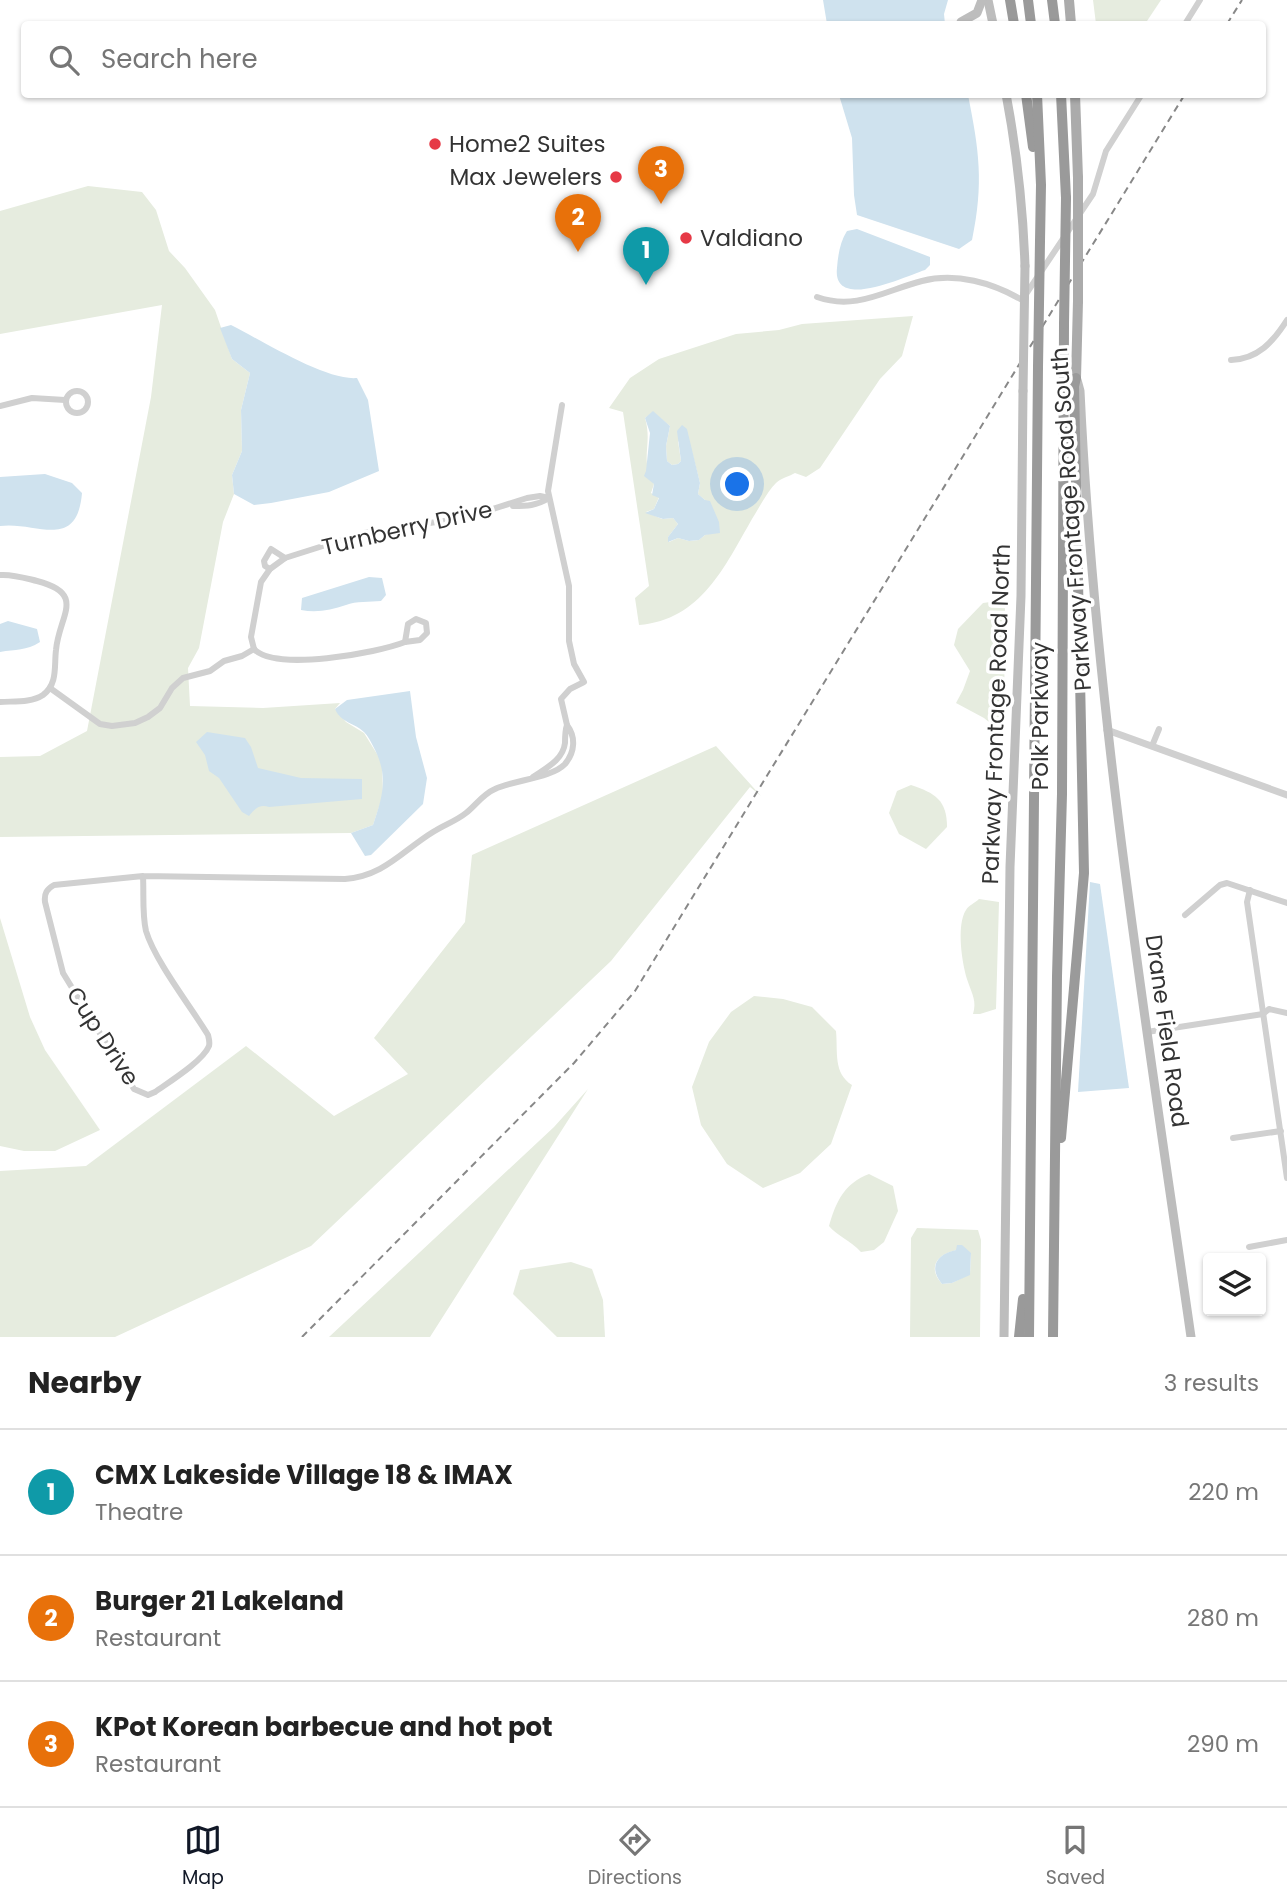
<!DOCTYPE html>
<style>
:root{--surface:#fff;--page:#f6f6f6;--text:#222;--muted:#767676;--line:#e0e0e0;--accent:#111827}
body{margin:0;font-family:Poppins,sans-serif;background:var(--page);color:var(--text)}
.controls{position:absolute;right:21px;bottom:21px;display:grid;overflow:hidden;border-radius:7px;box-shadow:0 2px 5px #0004}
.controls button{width:63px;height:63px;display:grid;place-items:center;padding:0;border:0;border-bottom:2px solid var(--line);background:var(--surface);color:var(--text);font:35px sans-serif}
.you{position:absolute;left:738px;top:485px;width:24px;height:24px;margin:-18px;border:5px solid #fff;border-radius:50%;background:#1a73e8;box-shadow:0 0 0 10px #1a73e833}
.badge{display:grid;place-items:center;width:46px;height:46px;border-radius:50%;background:var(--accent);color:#fff;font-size:23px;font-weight:700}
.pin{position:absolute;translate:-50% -58px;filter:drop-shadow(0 2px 4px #0008)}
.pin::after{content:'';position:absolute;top:37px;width:24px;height:21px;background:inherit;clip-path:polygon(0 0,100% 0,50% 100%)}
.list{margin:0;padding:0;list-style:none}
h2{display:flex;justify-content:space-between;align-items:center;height:91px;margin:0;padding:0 28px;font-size:30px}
h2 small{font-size:23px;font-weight:400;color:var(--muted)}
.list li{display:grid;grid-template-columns:46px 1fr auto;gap:21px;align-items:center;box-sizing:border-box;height:126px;padding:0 28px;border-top:2px solid var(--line)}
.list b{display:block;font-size:26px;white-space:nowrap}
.list p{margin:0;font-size:23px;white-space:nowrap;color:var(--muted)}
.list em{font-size:23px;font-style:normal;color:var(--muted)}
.icon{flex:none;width:38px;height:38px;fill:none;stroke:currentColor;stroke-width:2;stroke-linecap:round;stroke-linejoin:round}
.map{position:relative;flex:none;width:1287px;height:1337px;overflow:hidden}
.search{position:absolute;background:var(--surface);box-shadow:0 2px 5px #0004;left:21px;right:21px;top:21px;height:77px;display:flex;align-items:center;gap:18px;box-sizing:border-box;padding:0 24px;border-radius:7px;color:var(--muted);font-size:26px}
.sheet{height:469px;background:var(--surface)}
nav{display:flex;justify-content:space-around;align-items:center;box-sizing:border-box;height:98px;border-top:2px solid var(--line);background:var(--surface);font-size:19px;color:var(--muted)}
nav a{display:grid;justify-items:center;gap:4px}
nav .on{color:var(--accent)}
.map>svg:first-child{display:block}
.green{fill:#e6ecdf;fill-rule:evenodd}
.water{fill:#cfe2ee}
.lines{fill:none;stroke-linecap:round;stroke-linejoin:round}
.minor{stroke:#d0d0d0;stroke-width:6}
.tertiary{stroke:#d0d0d0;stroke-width:7}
.secondary{stroke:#bdbdbd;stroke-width:9}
.primary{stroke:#ababab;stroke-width:10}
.motorway{stroke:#9a9a9a;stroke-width:10}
.rail{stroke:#888;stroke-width:2;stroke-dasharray:7 5;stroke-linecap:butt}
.secondary-bridge{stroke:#bdbdbd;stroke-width:9}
.primary-bridge{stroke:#ababab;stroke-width:10}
.motorway-bridge{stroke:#9a9a9a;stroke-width:10}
.poi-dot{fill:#e63946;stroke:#fff;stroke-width:2.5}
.labels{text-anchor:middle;stroke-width:7;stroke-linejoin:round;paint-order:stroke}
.poi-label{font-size:23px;fill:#333;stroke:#fff;text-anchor:start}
.street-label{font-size:23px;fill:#333;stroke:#fff}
</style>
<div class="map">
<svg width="1287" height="1337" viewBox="0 0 1287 1337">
<rect width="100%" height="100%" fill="#fff"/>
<!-- green -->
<g class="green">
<path d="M1093,0H1161L1145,24H1096Z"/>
<path d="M88,186L142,192L156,210L169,251L185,268L215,310L232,359L250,373L241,410L242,451L232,475L234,494L223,522L199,648L188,668L190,706L263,708L340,703L335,709L346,722L364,733L382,762L383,795L373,825L351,833L0,837V757L40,756L87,731L151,397L162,305L0,334V211Z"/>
<path d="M913,316L902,356L880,379L820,468L806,477L795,473C790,476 781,478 776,483C767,492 759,508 752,519C725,566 701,620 639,625L635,598L649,586L623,412L609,408L630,378L659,359L736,334L779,330L802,324ZM653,412L670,426L666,446L667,461L672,465L678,464L681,461L678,441L692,452L700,483L698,494L705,500L711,533L705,535L699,540L689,541L678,538L669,542L668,537L678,524L673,518L662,519L646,512L654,509L659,497L651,493L654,484C639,459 653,445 645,418Z"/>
<path d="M1005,600L1004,728L999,730L984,718L956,703L963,690L970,671L954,645L958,629L983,603Z"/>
<path d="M716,746L761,796L750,787L611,961L311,1246L115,1337H0V1171L86,1166L246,1046L334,1116L408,1074L374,1038L465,922L472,855Z"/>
<path d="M911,785C935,793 947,800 947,827L926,849L899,834L889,813L897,791Z"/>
<path d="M979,899L999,902L996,1009L980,1014H973C977,1001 972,994 968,982C962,965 956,925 966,910C968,906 976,902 979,899Z"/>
<path d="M0,918L30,1017L45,1050L100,1130L55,1151H24L0,1146Z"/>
<path d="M754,996L783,999L812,1007L836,1031C838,1052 833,1073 852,1085L831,1144L800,1173L763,1188L727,1164L701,1125L692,1087L709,1042L731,1012Z"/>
<path d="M588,1089L430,1337H329L554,1127Z"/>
<path d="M869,1174L893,1186L898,1211L884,1242L874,1250L861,1252C851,1241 836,1235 829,1226C836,1201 845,1183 869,1174Z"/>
<path d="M917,1228L978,1230L981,1240L980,1337H910L911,1238ZM957,1250L971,1253L970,1274L952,1283L942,1284C927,1267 937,1254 957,1250Z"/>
<path d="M571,1262L592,1269L603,1300L605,1337H557L513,1294L520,1270Z"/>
</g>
<!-- water -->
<g class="water">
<path d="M823,0H948L944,14L945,24H827Z"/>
<path d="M839,95H968C979,150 984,183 972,240L959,249L857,215L854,195L852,138Z"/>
<path d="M857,229L930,257V265L925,270C906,276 832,312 837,268C838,255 840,242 847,231Z"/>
<path d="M231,325C261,340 326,381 357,378L368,400L379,471L329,492L271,503L254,505L234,494L232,475L242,451L241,410L250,373L232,359L220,328Z"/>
<path d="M653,411L670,426L666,446L667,461L672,465L678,464L681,461L677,431L682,425L687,429L700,483L698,494L705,500L710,501L719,522L720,533L705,535L699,540L689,541L678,538L668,542V537L678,524L673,518L663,519L645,513L654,509L659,498L652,495L654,484L644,476L646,471L650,433L645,418Z"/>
<path d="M45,474L72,483L82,493C77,552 36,521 0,526V477Z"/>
<path d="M369,577L382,578L386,595L381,601C370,602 356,601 346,605C331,610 317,613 301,610L302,598Z"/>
<path d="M8,621L37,629L40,642C26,651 16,649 0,652V624Z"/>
<path d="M410,691L416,737L427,778L423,804L371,855L365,856L351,833L373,825C383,796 389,775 373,746C371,742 368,736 364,732C355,723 341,723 335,709L347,700Z"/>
<path d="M207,732L245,738L251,747L258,768L301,778L362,779V799L269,807C260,804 254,809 249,816L242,812L219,778L209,771L205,755L196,742Z"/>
<path d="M1090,882L1100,884L1129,1088L1078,1092Z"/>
<path d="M957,1245H962L971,1253L970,1275L952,1283L942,1284C928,1267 937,1254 956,1250Z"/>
</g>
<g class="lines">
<!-- minor -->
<g class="minor">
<path d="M1185,24L1200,0"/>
<path d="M817,297C856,311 886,290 922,281C956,272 993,283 1022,300L1093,194L1106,151L1142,94"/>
<path d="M1231,360C1258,359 1273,342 1287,320"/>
<circle cx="77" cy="402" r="11"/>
<path d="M562,405L548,491L569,586V641L574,664L584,682L570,689L561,699L567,725"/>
<path d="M0,406L32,398L65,400"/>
<path d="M513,506C527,506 536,506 549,498"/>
<path d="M270,569L265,566L264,561L271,549L285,558"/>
<path d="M0,575C13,574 25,578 37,581C87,594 59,615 56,650C54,666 58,684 43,695C31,703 14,701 0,702"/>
<path d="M416,619L426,623L427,633L420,640L405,642L408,624Z"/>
<path d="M254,649L251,637L261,582L270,569L285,558L367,532H389L408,526L465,518L527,498L540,496L549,498"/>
<path d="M254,649C275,672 377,653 405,642"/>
<path d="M50,688L100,724L112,726L135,723L148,717L160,708L172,688L183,678L210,671L224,661L242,656L254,649"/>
<path d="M1152,746L1159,729"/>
<path d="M143,876C144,894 142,914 146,931C155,961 191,1007 208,1035C209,1039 210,1042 209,1046C203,1061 169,1082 155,1092L148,1095L134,1089L63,973L45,902C44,893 47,889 54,885L143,876L345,879C384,876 402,851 433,832C444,825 456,821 466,813C476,805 483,794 495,789C514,780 552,778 565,764C575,752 576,737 567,725C565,731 565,736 565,743C563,760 546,768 533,777"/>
<path d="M1250,890L1247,902L1287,1178"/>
<path d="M1185,915L1220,885L1227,883L1287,903"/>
<path d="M1147,1032L1263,1014L1269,1009L1287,1013"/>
<path d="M1233,1138L1281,1131"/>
<path d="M1249,1247L1287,1240"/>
</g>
<!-- tertiary -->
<path class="tertiary" d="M1107,730L1287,795"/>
<!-- secondary -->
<g class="secondary">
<path d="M988,0L993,24"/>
<path d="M961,22L977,13L982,0"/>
<path d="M1006,94C1017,152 1023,208 1025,266"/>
<path d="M1077,380L1080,391C1095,709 1146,1023 1191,1337"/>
<path d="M1004,1337L1010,867L1021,596L1023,391"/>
</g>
<!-- primary -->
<g class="primary">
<path d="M1069,0L1071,24"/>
<path d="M1075,94L1078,178"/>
<path d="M1076,378L1078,301"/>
</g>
<!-- motorway -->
<g class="motorway">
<path d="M1010,0L1014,24"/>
<path d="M1028,0L1031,24"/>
<path d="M1052,0L1055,24"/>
<path d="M1026,94L1033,147"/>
<path d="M1037,94L1041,185L1040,241"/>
<path d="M1061,94L1066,198"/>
<path d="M1061,1138L1084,873L1074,386L1076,378"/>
<path d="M1019,1337L1023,1299"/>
<path d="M1029,1337L1038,367"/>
<path d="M1053,1337L1057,976L1062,794L1064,324"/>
</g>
<!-- rail -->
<g class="rail">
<path d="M1227,24L1242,0"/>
<path d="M302,1337L574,1063L635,991L1185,94"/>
</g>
<!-- secondary-bridge -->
<path class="secondary-bridge" d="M1023,391L1025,266"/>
<!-- primary-bridge -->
<path class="primary-bridge" d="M1078,301V178"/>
<!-- motorway-bridge -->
<g class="motorway-bridge">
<path d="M1064,324L1066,198"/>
<path d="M1038,367L1040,241"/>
</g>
</g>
<!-- markers -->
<g class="poi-dot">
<circle cx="435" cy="144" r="7"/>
<circle cx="616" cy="177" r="7"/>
<circle cx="686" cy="238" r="7"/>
</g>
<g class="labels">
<!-- poi labels -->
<g class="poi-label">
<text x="449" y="152">Home2 Suites</text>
<text x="602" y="185" text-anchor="end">Max Jewelers</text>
<text x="700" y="246">Valdiano</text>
</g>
<!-- street labels -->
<g class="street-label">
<text transform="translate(1071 519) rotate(-94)" y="8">Parkway Frontage Road South</text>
<text transform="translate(407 528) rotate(-13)" y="8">Turnberry Drive</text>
<text transform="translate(996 714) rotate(-88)" y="8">Parkway Frontage Road North</text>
<text transform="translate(1040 716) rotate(-90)" y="8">Polk Parkway</text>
<text transform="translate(1167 1031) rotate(82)" y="8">Drane Field Road</text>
<text transform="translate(103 1036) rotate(57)" y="8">Cup Drive</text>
</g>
</g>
</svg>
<div class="controls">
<button><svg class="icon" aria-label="layers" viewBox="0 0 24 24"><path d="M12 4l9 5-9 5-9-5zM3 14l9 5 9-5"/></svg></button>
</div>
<div class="you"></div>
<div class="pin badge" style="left:646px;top:285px;background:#0f9aa8">1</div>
<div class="pin badge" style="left:578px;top:252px;background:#e8710a">2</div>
<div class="pin badge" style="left:661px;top:204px;background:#e8710a">3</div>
<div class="search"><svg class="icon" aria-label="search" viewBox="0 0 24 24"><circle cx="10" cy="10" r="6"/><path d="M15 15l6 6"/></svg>Search here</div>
</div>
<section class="sheet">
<h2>Nearby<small>3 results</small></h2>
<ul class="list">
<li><span class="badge" style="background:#0f9aa8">1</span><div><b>CMX Lakeside Village 18 &amp; IMAX</b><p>Theatre</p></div><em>220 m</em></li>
<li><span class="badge" style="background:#e8710a">2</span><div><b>Burger 21 Lakeland</b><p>Restaurant</p></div><em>280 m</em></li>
<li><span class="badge" style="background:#e8710a">3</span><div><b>KPot Korean barbecue and hot pot</b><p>Restaurant</p></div><em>290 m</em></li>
</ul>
</section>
<nav>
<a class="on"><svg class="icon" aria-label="map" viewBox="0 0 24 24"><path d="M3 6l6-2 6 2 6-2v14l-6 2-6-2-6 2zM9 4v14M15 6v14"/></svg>Map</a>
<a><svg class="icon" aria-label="directions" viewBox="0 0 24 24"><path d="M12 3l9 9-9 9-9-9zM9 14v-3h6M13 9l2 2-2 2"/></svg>Directions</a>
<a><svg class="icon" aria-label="saved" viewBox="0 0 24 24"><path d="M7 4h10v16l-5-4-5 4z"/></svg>Saved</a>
</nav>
